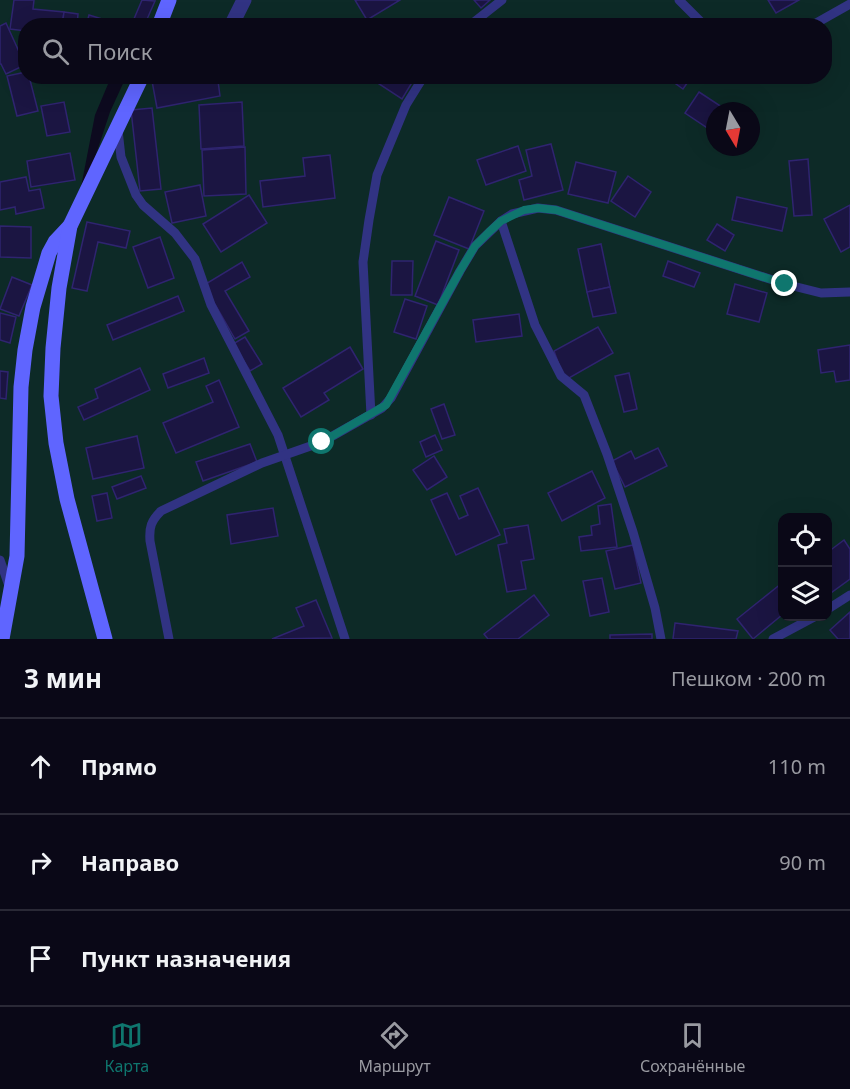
<!DOCTYPE html>
<html lang="ru">
<meta charset="utf-8">
<style>
:root{--surface:#0a0817;--page:#131120;--text:#f1f3f6;--muted:#999aa1;--line:#2a2936;--accent:#0f766e}
body{margin:0;font-family:"Noto Sans",sans-serif;background:var(--page);color:var(--text)}
.controls{position:absolute;right:18px;bottom:18px;display:grid;overflow:hidden;border-radius:12px;box-shadow:0 6px 24px #0002}
.controls button{width:54px;height:54px;display:grid;place-items:center;padding:0;border:0;border-bottom:2px solid var(--line);background:var(--surface);color:var(--text);font:30px sans-serif}
.compass{position:absolute;left:706px;top:102px;width:54px;height:54px;border-radius:50%;background:var(--surface);box-shadow:0 6px 24px #0002;rotate:170deg}
.stop{position:absolute;width:18px;height:18px;margin:-14px;border:4px solid #0f766e;border-radius:50%;background:#fff}
.stop.end{background:#0f766e;border-color:#fff;box-shadow:0 2px 6px #0008}
.list{margin:0;padding:0;list-style:none}
h2{display:flex;justify-content:space-between;align-items:center;height:78px;margin:0;padding:0 24px;font-size:26px}
h2 small{font-size:20px;font-weight:400;color:var(--muted)}
.list li{display:grid;grid-template-columns:39px 1fr auto;gap:18px;align-items:center;box-sizing:border-box;height:96px;padding:0 24px;border-top:2px solid var(--line)}
.list b{display:block;font-size:22px;white-space:nowrap}
.list em{font-size:20px;font-style:normal;color:var(--muted)}
.icon{flex:none;width:33px;height:33px;fill:none;stroke:currentColor;stroke-width:2;stroke-linecap:round;stroke-linejoin:round}
.map{position:relative;flex:none;width:850px;height:639px;overflow:hidden}
.search{position:absolute;background:var(--surface);box-shadow:0 6px 24px #0002;left:18px;right:18px;top:18px;height:66px;display:flex;align-items:center;gap:15px;box-sizing:border-box;padding:0 21px;border-radius:24px;color:var(--muted);font-size:22px}
.sheet{height:366px;background:var(--surface)}
nav{display:flex;justify-content:space-around;align-items:center;box-sizing:border-box;height:84px;border-top:2px solid var(--line);background:var(--surface);font-size:16px;color:var(--muted)}
nav a{display:grid;justify-items:center;gap:3px}
nav .on{color:var(--accent)}
.map>svg:first-child{display:block}
.green{fill:#0d2a27;fill-rule:evenodd}
.building{fill:#1b1542;stroke:#2f2470;stroke-width:1.5}
.lines{fill:none;stroke-linecap:round;stroke-linejoin:round}
.lane{stroke:#313383;stroke-width:9}
.street{stroke:#313383;stroke-width:15}
.secondary{stroke:#5f65ff;stroke-width:15}
.route{stroke:#0f766e;stroke-width:8}
</style>
<div class="map">
<svg width="850" height="639" viewBox="0 0 850 639">
<rect width="100%" height="100%" fill="#0d0a1f"/>
<!-- green -->
<path class="green" d="M0,0H850V639H0ZM26,26H824V76L126,77L110,112L75,218L95,115L111,77L26,76ZM715,111H751V147H715ZM782,518H828V616H782Z"/>
<!-- building -->
<g class="building">
<path d="M14,0H34L33,9L64,12L62,26H26V31L10,29Z"/>
<path d="M142,0L155,1L144,26H131Z"/>
<path d="M355,0H400L367,20Z"/>
<path d="M474,0H490L481,8Z"/>
<path d="M768,0H799L776,13Z"/>
<path d="M64,12L78,14L77,26H62Z"/>
<path d="M89,15L125,26H86Z"/>
<path d="M6,23L25,65L6,74L1,64H0V26Z"/>
<path d="M26,72V76H29L38,111L17,116L7,76Z"/>
<path d="M175,76H243L218,81L220,96L157,108L152,81Z"/>
<path d="M367,76H416L402,99Z"/>
<path d="M665,76H692L683,89Z"/>
<path d="M699,92L728,111H715V133L685,113Z"/>
<path d="M64,102L70,132L47,136L41,106Z"/>
<path d="M242,102L244,146L201,149L199,105Z"/>
<path d="M152,108L161,189L140,191L131,110Z"/>
<path d="M551,144L563,190L524,200L519,180L532,176L526,150Z"/>
<path d="M518,146L526,171L486,185L477,160Z"/>
<path d="M245,147L246,194L204,196L202,150Z"/>
<path d="M70,153L75,180L31,187L27,161Z"/>
<path d="M330,155L335,198L263,207L260,181L305,176L303,158Z"/>
<path d="M808,159L812,215L794,216L789,161Z"/>
<path d="M576,162L616,172L608,203L568,194Z"/>
<path d="M628,176L651,192L635,217L611,201Z"/>
<path d="M26,177L29,191L40,189L44,208L16,214L15,207L0,210V182Z"/>
<path d="M200,185L206,216L172,223L165,192Z"/>
<path d="M249,195L267,223L221,252L203,224Z"/>
<path d="M449,197L484,211L469,249L434,235Z"/>
<path d="M737,197L787,208L782,231L732,220Z"/>
<path d="M850,205V247L841,252L824,219Z"/>
<path d="M87,222L130,231L126,248L98,242L87,291L72,288Z"/>
<path d="M717,224L734,235L725,251L707,240Z"/>
<path d="M0,226L31,227V258L0,257Z"/>
<path d="M160,237L174,278L148,288L133,247Z"/>
<path d="M436,241L459,250L438,305L415,296Z"/>
<path d="M601,244L610,287L587,292L578,249Z"/>
<path d="M392,261H413L412,295H391Z"/>
<path d="M668,261L700,273L694,287L663,276Z"/>
<path d="M242,262L250,277L225,291L249,331L235,339L204,285Z"/>
<path d="M12,277L32,285L19,316L0,309Z"/>
<path d="M735,284L767,293L759,322L727,314Z"/>
<path d="M610,287L616,313L593,317L587,292Z"/>
<path d="M178,296L184,311L113,340L107,325Z"/>
<path d="M405,299L427,306L416,339L394,332Z"/>
<path d="M0,313L16,317L10,343L0,340Z"/>
<path d="M519,314L522,336L476,342L473,320Z"/>
<path d="M598,327L613,353L569,378L563,376L554,351Z"/>
<path d="M245,337L262,364L250,371L233,344Z"/>
<path d="M850,345V380L836,382L834,371L821,373L818,350Z"/>
<path d="M350,347L363,369L324,393L329,400L301,417L283,388Z"/>
<path d="M204,358L209,373L168,388L163,374Z"/>
<path d="M140,368L150,390L84,420L78,407L98,398L95,389Z"/>
<path d="M0,371L8,372L6,399L0,398Z"/>
<path d="M629,373L637,409L624,412L615,376Z"/>
<path d="M219,380L239,427L176,453L163,423L213,402L206,386Z"/>
<path d="M444,404L455,435L442,439L431,409Z"/>
<path d="M435,435L442,450L426,457L420,442Z"/>
<path d="M137,436L144,468L93,479L86,448Z"/>
<path d="M250,444L257,462L203,481L196,462Z"/>
<path d="M658,448L667,466L625,487L612,461L631,451L635,459Z"/>
<path d="M434,456L447,477L427,490L413,470Z"/>
<path d="M592,471L605,498L562,521L548,493Z"/>
<path d="M141,476L146,488L117,499L112,487Z"/>
<path d="M478,488L500,535L456,555L431,500L447,493L459,519L468,515L460,496Z"/>
<path d="M107,493L112,518L97,521L92,496Z"/>
<path d="M611,504L617,547L581,551L579,537L592,535L591,526L600,524L598,506Z"/>
<path d="M273,508L278,536L231,544L227,515Z"/>
<path d="M528,525L534,559L521,561L526,589L507,592L498,545L507,543L504,529Z"/>
<path d="M844,540L850,549V579L828,595V552Z"/>
<path d="M633,545L641,583L615,589L606,551Z"/>
<path d="M602,578L609,612L590,616L583,581Z"/>
<path d="M782,583V615L753,639L737,619Z"/>
<path d="M534,595L549,615L518,639H488L484,634Z"/>
<path d="M316,600L332,638L272,639L304,626L296,608Z"/>
<path d="M850,612V639H838L830,630Z"/>
<path d="M675,623L738,631L736,639H673Z"/>
<path d="M652,634V639H610V635Z"/>
</g>
<g class="lines">
<!-- lane -->
<g class="lane">
<path d="M679,0L705,26"/>
<path d="M469,26L502,0"/>
<path d="M811,26L850,4"/>
<path d="M118,130L121,157L136,195L143,205L175,233L195,259L211,305L278,435L345,639"/>
<path d="M501,221L535,325L561,376L584,395L607,454L633,532L655,608L661,639"/>
<path d="M371,415L363,262L369,220L377,175L406,105L424,76"/>
<path d="M0,560L9,586"/>
<path d="M828,609L850,595"/>
<path d="M169,639L150,541C149,527 151,521 161,511L262,463L322,442L382,408L391,398L460,271L475,246L501,221L512,214L538,208L556,210L785,284L821,293L850,292"/>
<path d="M773,639L816,616"/>
</g>
<!-- street -->
<path class="street" d="M231,26L244,0"/>
<!-- secondary -->
<g class="secondary">
<path d="M159,26L169,0"/>
<path d="M2,639L17,556L21,387L25,350L33,307L49,253L55,242L70,226"/>
<path d="M105,639L67,499L56,443L51,396L53,348L59,288L70,226L142,76"/>
</g>
</g>
<g class="lines">
<!-- route -->
<path class="route" d="M322,442L386,405L460,271L475,246L489,232L501,221L524,210L538,208L556,210L785,284"/>
</g>
</svg>
<div class="controls">
<button><svg class="icon" aria-label="locate" viewBox="0 0 24 24"><circle cx="12" cy="12" r="6"/><path d="M12 2v4M12 18v4M2 12h4M18 12h4"/></svg></button>
<button><svg class="icon" aria-label="layers" viewBox="0 0 24 24"><path d="M12 4l9 5-9 5-9-5zM3 14l9 5 9-5"/></svg></button>
</div>
<svg class="compass" viewBox="-18 -18 36 36"><path d="M0-13l5 13h-10z" fill="#e53935"/><path d="M0 13l5-13h-10z" fill="#999aa1"/></svg>
<div class="stop" style="left:322px;top:442px"></div>
<div class="stop end" style="left:785px;top:284px"></div>
<div class="search"><svg class="icon" aria-label="search" viewBox="0 0 24 24"><circle cx="10" cy="10" r="6"/><path d="M15 15l6 6"/></svg>Поиск</div>
</div>
<section class="sheet">
<h2>3 мин<small>Пешком · 200 m</small></h2>
<ul class="list">
<li><svg class="icon" aria-label="ahead" viewBox="0 0 24 24"><path d="M12 20V5M6 11l6-6 6 6"/></svg><div><b>Прямо</b></div><em>110 m</em></li>
<li><svg class="icon" aria-label="right" viewBox="0 0 24 24"><path d="M7 20v-9h11M14 6l5 5-5 5"/></svg><div><b>Направо</b></div><em>90 m</em></li>
<li><svg class="icon" aria-label="arrive" viewBox="0 0 24 24"><path d="M6 21V4h12l-3 4 3 4H6"/></svg><div><b>Пункт назначения</b></div></li>
</ul>
</section>
<nav>
<a class="on"><svg class="icon" aria-label="map" viewBox="0 0 24 24"><path d="M3 6l6-2 6 2 6-2v14l-6 2-6-2-6 2zM9 4v14M15 6v14"/></svg>Карта</a>
<a><svg class="icon" aria-label="directions" viewBox="0 0 24 24"><path d="M12 3l9 9-9 9-9-9zM9 14v-3h6M13 9l2 2-2 2"/></svg>Маршрут</a>
<a><svg class="icon" aria-label="saved" viewBox="0 0 24 24"><path d="M7 4h10v16l-5-4-5 4z"/></svg>Сохранённые</a>
</nav>
